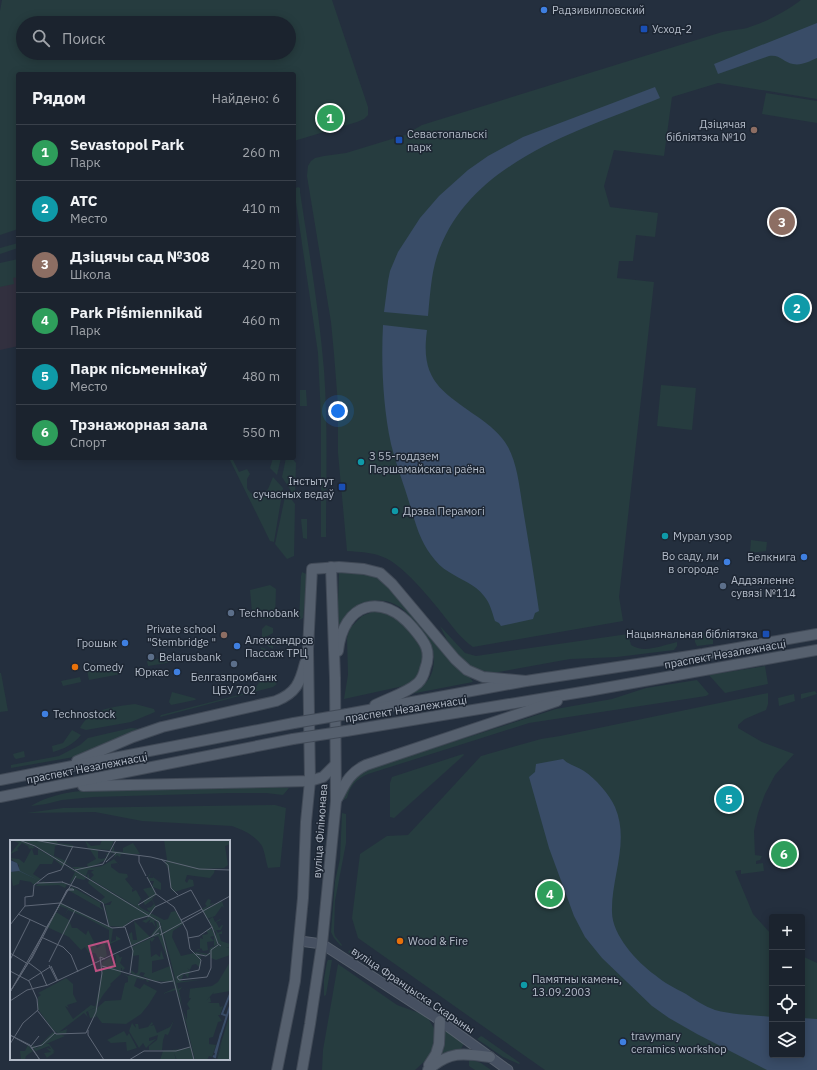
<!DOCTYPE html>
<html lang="ru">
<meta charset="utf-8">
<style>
:root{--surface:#1b232e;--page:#242b36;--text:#f1f3f6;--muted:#a0a4aa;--line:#39404a;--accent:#8ab4f8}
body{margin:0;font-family:"IBM Plex Sans",sans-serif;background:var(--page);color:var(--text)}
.controls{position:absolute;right:12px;bottom:12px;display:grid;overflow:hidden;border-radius:4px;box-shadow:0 2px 10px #0003}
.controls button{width:36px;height:36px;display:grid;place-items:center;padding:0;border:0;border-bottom:1px solid var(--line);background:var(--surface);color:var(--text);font:20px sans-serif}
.you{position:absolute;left:338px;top:411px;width:14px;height:14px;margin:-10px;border:3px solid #fff;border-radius:50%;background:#1a73e8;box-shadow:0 0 0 6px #1a73e833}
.badge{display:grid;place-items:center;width:26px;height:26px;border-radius:50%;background:var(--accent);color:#fff;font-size:13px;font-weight:700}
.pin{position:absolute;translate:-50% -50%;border:2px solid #fff;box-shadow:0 1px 4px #0006}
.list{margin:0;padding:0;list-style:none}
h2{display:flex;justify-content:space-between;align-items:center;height:52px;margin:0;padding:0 16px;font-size:17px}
h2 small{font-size:13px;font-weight:400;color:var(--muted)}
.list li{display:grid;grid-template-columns:26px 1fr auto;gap:12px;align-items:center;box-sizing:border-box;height:56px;padding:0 16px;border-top:1px solid var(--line)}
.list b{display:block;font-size:15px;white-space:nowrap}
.list p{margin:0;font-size:13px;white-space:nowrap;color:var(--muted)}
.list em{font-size:13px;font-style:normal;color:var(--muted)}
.icon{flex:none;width:22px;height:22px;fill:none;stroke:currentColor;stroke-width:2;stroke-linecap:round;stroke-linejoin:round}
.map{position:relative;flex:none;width:817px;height:1070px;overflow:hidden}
.search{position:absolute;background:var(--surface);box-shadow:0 2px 10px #0003;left:16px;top:16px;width:280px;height:44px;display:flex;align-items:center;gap:10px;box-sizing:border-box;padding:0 14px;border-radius:22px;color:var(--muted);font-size:15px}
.panel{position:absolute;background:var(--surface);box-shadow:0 2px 10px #0003;left:16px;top:72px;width:280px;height:388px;border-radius:4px}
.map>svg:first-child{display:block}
.medical{fill:#32303f}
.green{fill:#263c3f;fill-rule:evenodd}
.water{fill:#394c67}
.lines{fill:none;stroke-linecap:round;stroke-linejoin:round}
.secondary-casing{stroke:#565f6c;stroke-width:11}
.primary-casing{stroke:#414a57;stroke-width:12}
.secondary{stroke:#465061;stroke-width:9}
.primary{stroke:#56606e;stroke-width:10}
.primary-bridge-casing{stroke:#414a57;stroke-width:12;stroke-linecap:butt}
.primary-bridge{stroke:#56606e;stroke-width:10}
.shop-dot{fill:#3f7fe0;stroke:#1d2633;stroke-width:1.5}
.transit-dot{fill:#1a4fb4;stroke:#1d2633;stroke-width:1.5}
.education-dot{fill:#8d6e63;stroke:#1d2633;stroke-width:1.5}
.culture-dot{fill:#0f9aa8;stroke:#1d2633;stroke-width:1.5}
.service-dot{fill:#5c6f8a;stroke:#1d2633;stroke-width:1.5}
.food-dot{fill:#e8710a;stroke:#1d2633;stroke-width:1.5}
.labels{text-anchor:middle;stroke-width:3;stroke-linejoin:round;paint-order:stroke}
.poi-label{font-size:11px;fill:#b4bcc9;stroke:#1d2633;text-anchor:start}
.street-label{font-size:11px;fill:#b4bcc9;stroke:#1d2633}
.inset-river{fill:none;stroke:#394c67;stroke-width:2}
.inset-road{fill:none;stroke:#5e6776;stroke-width:1}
.view{fill:#bd5182;fill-opacity:0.15;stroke:#bd5182;stroke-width:2}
.inset-edge{fill:none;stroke:#b4bcc9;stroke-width:2}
</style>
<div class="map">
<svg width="817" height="1070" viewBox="0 0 817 1070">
<rect width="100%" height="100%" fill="#242f3e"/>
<!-- medical -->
<path class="medical" d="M18,265V346L0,350V271Z"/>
<!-- green -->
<g class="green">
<path d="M2,0H332L368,107V115L364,119L357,122L294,141V74H18V229L0,235V11ZM23,23H289V53H23Z"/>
<path d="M801,0H817V99L718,83L672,97L664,156L614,150L604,186L610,207L658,213L655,237L636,235L633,261H619L617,278L654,282L619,597L623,621L473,647C461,639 453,627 444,616C432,600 401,563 383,557C371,552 360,552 347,551L338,453V405L334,354L331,322L307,176L308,166L311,161L315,158L324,156L346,153L405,135L422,125L719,33C728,30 738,30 747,28C764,23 787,11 801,0Z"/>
<path d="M766,93L817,101V123L762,114Z"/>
<path d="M298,187L300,188V192C309,251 319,310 324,370C328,425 326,481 326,537H321V418L318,353L294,189Z"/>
<path d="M18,243V248L0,254V248Z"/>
<path d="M18,259V277L13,278L14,284L0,287V263Z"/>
<path d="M661,385L696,388L692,430L657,426Z"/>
<path d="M300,390H306L307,406H300Z"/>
<path d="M229,458H232L239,472L247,469L250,474L247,479V488C252,496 258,499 266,495L265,492L268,489L273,477L283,488L274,542L270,541Z"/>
<path d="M273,458H281L277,475L270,468Z"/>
<path d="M286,458H292L296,463L295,497L282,477Z"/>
<path d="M286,492L295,504L294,556L287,559L275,544Z"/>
<path d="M301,519H307V539L303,538Z"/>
<path d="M751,540L767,542L766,551L750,553Z"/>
<path d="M339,571L377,574L469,676L473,682L405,695C413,691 423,687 428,680C436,670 435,652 430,642C427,636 421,630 417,625C413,620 409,615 405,611C379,589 351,605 337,630Z"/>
<path d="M302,572L306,574L307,580L303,618L299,620L301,576Z"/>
<path d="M270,585L276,589L275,619H262L253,616L252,612L250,590Z"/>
<path d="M377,610L401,620L421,645L423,650L424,661L420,674L408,685L344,699L348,675L347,638L350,628L362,616Z"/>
<path d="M266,625L273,628V633L262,639V629Z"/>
<path d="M440,626L465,653L476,656L628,634L631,645C644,654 663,645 677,642V646L674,650L617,657L570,659L493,673L474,669L461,659L449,644Z"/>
<path d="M699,632C704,631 709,636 713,639V644L697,646L695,642V637Z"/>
<path d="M273,636V649L262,643V642Z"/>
<path d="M261,647L273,652L270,658L264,659L261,656Z"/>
<path d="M172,656L173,662L148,666L147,661Z"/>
<path d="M119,665L121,674L89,680L87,670Z"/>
<path d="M765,666L768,684L725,693L709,675Z"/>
<path d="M0,673H1L8,711L0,712Z"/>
<path d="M265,674L277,684L273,687L160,717L161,715L250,692L256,687Z"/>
<path d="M80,677L81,682L63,686L61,681Z"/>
<path d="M697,680L709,694L706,696L529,723L368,774C356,779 350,786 347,798L342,801C343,795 343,789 347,785C352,777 363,771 371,768L556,709L612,699L646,688Z"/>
<path d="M815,691L817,694L801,699V694Z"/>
<path d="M172,692L194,698L196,699L195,700L171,705L169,702Z"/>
<path d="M768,693V704L766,710L745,719L738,725V728L762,742L794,754L775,775L765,794L758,813L754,831L755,855L762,856L760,860L756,861V864L763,863L764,871L741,874V870L735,871L753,914L772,935V1055H802V956L817,963V1070H545L358,938L352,918L360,854L387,836L408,835L481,756L541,739L560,736Z"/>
<path d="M794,694L795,701L779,706L778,698Z"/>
<path d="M135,704L154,709L155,712L131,722L86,730L80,728C82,724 85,720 88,718C101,707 120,706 135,704Z"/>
<path d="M131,728L141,729L74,757L11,768V765L59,756L80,745L88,738Z"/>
<path d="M72,730L81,735C74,744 64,749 53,752L52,746L63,743Z"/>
<path d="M24,751L25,757L16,759L14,757L13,754Z"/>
<path d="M463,754L464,755L394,818L390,817V783L392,777Z"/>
<path d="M262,786L289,788L283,795L266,793H229L93,797L62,800L46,804L31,806C69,782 135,791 180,790C207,789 235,787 262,786Z"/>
<path d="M275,805L286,808L280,867L268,868C266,862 265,852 262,846C255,835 243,830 232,826L142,821L95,812L27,813L63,808Z"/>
<path d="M342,813L346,814V843L335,901L334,932L335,936L342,945L341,946L334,938L331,932L335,881L340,859Z"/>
<path d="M350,950L368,961L379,965L374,969L348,952Z"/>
<path d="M328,960H332L326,995L324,996V979L327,962Z"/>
<path d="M338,964L397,1005L422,1014L428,1018L435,1030V1045L428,1058L415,1070H322L323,1050Z"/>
<path d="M439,1006L472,1028V1032L470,1034L437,1011Z"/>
<path d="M442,1026L465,1041L461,1049L449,1051L441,1054Z"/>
<path d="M481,1036L483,1037L520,1063L519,1064L503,1057L477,1039Z"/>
<path d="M469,1059L481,1063L491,1070H475L469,1066Z"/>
</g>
<!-- water -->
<g class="water">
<path d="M817,23V58C810,61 801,66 793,64C783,62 780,54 769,56L718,74L714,64Z"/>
<path d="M655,87L660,98C578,131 468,162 437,256C431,275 430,296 428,316L384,312L388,281L390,271L398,252L420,218L439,196L468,170L488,156L523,137Z"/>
<path d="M383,325L427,330C420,380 441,391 478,417C489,425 501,434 508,447C517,464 519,484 522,503C528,539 534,575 539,611L535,613L533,619L501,626L499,623L495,621C492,612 490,603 484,596C475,584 461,580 449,572C442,568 436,562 431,555C420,541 415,522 410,505C404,485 396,464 391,444C383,407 381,363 383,325Z"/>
<path d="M563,759C570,766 577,766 584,771C596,779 609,794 615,807C630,842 611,877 612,912C612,935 637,962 655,975C664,983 675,988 686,994C695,1000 704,1006 715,1010C733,1015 753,1015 772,1017V1055H802V1018L817,1019V1070H767L697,1034L669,1018L652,1006L602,958L585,937L574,916L549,848L529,777L535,772L536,764Z"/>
</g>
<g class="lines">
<!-- secondary casing -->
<g class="secondary-casing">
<path id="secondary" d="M300,941L322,944L435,1017L508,1070"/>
</g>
<!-- primary casing -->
<g class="primary-casing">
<g id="primary">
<path d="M338,651C343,603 382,591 413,628C425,642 432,651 425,669C424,674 422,679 418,683C407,693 389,698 375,705"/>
<path d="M347,714L526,681L703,654L817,634"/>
<path d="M346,731L588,691L817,650"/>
<path d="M77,761L133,737L162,727L276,701C296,693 300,683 305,663"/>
<path d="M0,780L294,723"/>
<path d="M83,786L310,781L323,777L335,765"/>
<path d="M0,797L293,739"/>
<path d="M337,799C345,784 349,773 366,765L557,701"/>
<path d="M429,1065L436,1054L439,1044L440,1021"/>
<path d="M277,1070L295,981L303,898L306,822L310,781L308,649L312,569L339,567L364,569L380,573L392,584L455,659L467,670L483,677L526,681"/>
<path d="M302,1070L310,1024L322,944L336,801L335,678L331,567"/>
<path d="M428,1070C449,1051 463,1053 490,1057"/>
</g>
</g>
<!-- secondary -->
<use href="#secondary" class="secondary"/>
<!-- primary -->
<use href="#primary" class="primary"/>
<!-- primary-bridge casing -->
<g class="primary-bridge-casing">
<g id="primary-bridge">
<path d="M294,723L347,714"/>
<path d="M293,739L346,731"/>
</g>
</g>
<!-- primary-bridge -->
<use href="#primary-bridge" class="primary-bridge"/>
</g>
<!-- markers -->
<g class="shop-dot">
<circle cx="544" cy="10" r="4"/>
<circle cx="804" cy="557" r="4"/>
<circle cx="727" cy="562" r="4"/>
<circle cx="125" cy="643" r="4"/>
<circle cx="237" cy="646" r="4"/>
<circle cx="177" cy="672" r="4"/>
<circle cx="45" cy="714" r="4"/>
<circle cx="623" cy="1042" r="4"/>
</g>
<g class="transit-dot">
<rect x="640" y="25" width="8" height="8" rx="2"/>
<rect x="395" y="136" width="8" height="8" rx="2"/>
<rect x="338" y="483" width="8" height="8" rx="2"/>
<rect x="762" y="630" width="8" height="8" rx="2"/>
</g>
<g class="education-dot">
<circle cx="754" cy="130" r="4"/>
<circle cx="224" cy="635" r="4"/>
</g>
<g class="culture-dot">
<circle cx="361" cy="462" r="4"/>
<circle cx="395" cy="511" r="4"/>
<circle cx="665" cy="536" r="4"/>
<circle cx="524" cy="985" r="4"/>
</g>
<g class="service-dot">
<circle cx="723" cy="586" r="4"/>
<circle cx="231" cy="613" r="4"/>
<circle cx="151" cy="657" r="4"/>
<circle cx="234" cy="664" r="4"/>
</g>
<g class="food-dot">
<circle cx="75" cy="667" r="4"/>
<circle cx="400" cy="941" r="4"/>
</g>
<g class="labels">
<!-- poi labels -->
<g class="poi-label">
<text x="552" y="14">Радзивилловский</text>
<text x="652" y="33">Усход-2</text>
<text x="746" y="128" text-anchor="end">Дзіцячая<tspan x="746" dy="13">бібліятэка №10</tspan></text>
<text x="407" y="138">Севастопальскі<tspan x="407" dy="13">парк</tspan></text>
<text x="369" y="460">З 55-годдзем<tspan x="369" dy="13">Першамайскага раёна</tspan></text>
<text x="334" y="485" text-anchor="end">Інстытут<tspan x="334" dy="13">сучасных ведаў</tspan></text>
<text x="403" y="515">Дрэва Перамогі</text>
<text x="673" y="540">Мурал узор</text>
<text x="719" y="560" text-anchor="end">Во саду, ли<tspan x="719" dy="13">в огороде</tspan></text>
<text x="796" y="561" text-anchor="end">Белкнига</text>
<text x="731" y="584">Аддзяленне<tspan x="731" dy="13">сувязі №114</tspan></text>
<text x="239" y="617">Technobank</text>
<text x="216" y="633" text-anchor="end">Private school<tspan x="216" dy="13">"Stembridge "</tspan></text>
<text x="758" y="638" text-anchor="end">Нацыянальная бібліятэка</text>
<text x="245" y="644">Александров<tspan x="245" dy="13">Пассаж ТРЦ</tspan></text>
<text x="117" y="647" text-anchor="end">Грошык</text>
<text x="159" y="661">Belarusbank</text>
<text x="83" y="671">Comedy</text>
<text x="169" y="676" text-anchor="end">Юркас</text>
<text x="234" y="681" text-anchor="middle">Белгазпромбанк<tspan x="234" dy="13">ЦБУ 702</tspan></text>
<text x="53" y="718">Technostock</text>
<text x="408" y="945">Wood &amp; Fire</text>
<text x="532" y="983">Памятны камень,<tspan x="532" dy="13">13.09.2003</tspan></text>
<text x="631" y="1040">travymary<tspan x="631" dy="13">ceramics workshop</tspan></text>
</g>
<!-- street labels -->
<g class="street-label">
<text transform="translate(725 654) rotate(-10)" y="4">праспект Незалежнасці</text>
<text transform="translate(406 709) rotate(-9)" y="4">праспект Незалежнасці</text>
<text transform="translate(87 768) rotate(-11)" y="4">праспект Незалежнасці</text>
<text transform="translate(320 831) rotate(-86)" y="4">вуліца Філімонава</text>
<text transform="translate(413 990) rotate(34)" y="4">вуліца Францыска Скарыны</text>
</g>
</g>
<!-- overview -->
<g transform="translate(10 840)">
<rect width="220" height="220" fill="#242f3e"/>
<path d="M2,0H46L48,3L63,5L56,22L62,27H78L77,24L86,19L79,8L64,6L78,8L75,0L81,6L90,5L92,0H104L97,19L80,28L92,26L104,19L110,26L107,23L101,24V27L109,33L117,34L118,37L115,39L124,50L122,49V52L126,50L131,59L128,64L131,68L154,80L158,79L161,72L166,71L173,84L163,91L162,97L171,116L184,113L189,116L184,113L185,112L199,114L200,108L208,105L204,106V96L200,97L204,101L197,102L198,110L193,111L191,108L189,110L186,109H190V98L193,99L192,95L198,94L196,90L201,88L206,97V92L204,91L198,80L203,77L205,82L210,79L211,80L206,82L209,88L212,85H213L211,90H206L208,93L212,91V94H209L211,101L220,104V107H216L220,108V115L206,120L201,118L200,112V115L196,116L189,113L191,118L190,128L186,124L182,125L180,130L177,128L181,132L174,133H179L178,138L174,133L171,141L190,140L167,143L168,149L172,147L170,150L202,146L208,142L220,122V151L203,154L204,152L196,161L200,157L201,162L198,163H209L210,167L213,166L210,175H208L212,181L208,182L203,197L199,198V204L206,205L202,217L199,216L197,220H185L173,170L177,180V170L180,169L177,164L181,158H179L180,149L169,150L172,166L167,150L172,173L166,150L152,154L165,148L163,142L144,141L133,136L135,133L131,132L129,135L140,141L137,142L135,138L134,140L127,138L124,146L130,149L134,144L147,151L139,164L131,174L116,184L92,183L86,175L87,168L95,161L111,160L115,143L118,142V137L112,133L118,136L123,134L121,133V130L126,134L128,132L129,115L123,116L122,121V107L128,104L141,98H145L142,102L140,100L141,117L146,114L150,117L151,110L154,119L142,121V133L160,126L168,149L151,84L149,81L140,76L148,81L151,85L160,124L148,96L141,98L152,91L122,106L120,101L119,94L122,92L123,100H127L124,81L140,97L147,87L146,81H144L146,88L142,82L139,83L141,79L136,83L132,81L137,79L138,76L122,80L113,87L99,86L95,65H100L102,61L95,64L90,61L95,57L78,43L79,40L76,38L74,40L65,38L59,44V45L57,44L55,48L49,45L25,46L34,41L35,43H53L59,44L65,32L54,26L69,32L56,23L53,27L44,19L42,24H30L23,34L31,39L24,45L21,42L10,40L9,44L3,46L0,32L9,31V25L0,18L9,19L14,23L22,8L19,9L18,6L12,3L7,9L9,10L0,14L9,3ZM12,1L25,6L54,24L28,9V15H24L22,9L25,7ZM50,4L62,8L56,21L44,16L45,6ZM80,9L101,10L96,15V11L97,18L91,19L88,18V10ZM78,30H84L81,32L84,35L80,39L78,33L77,37L139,74L70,34L76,36ZM154,0H220V4L215,6L218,25L214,28L189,29H205L204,33L200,38L177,35L175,41L177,43L179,39L183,40L184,46L164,52L161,49L159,31L155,23L157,20ZM123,3L130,14H111L110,17L107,15L104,18L105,15L102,12L98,20L104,5V11L113,12V8ZM141,32L140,35L139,37L138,38H143L144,32L143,37L151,43V50L143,47L146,55L142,59L146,67L141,72L138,70L135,65L137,68L141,67L144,64L142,60L135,65L133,61L131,62L139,57L133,49L142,47L144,41H139L138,37ZM62,47L91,63L90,66L95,71L58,50ZM198,59L201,60L200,64L205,63L193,70L212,61L214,68L212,66L205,76L197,79L192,69L197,66L195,64ZM51,63L103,89L101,102L106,100V96L111,99L100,104H95L97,116L89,120L85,113H79L75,107L71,110L59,97L37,87L46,72L59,80L62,88H67L76,95L78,90L87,108L99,99V90L75,77L58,70L54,76L58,69L50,66V68L49,71L48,69ZM108,114L110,118L111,117H112L110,123L115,128L112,131V128H111V134L100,144L101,145L93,155L87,165L86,177L80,178L78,171L85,168L93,129L92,122L101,117L102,123H106V116H103ZM56,138L63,144V154L67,162L57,165L59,168L55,166L63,179L81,165L86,167L76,172L78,177L74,173L49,192L57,189L56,194H49L43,190L28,169V157L31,155L28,153ZM172,174L174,178L184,220H167L164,213L166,220H150L153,211L180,208ZM220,174V220H207L212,202L207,217L202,220L207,216ZM164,180L158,195L155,194L153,200L152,210H139V206L147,200L148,195L139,198V201L146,199L138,206L131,195L138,206L136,208L133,203L129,208L119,191L122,183L126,188L125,184H128L129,189L138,187L142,182L143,184L140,186L144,185L147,193L160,187ZM114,191L117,196L119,193L127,208L117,211L116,202L101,203L97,200ZM43,192L55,196L36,204H39L45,212L43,211L44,213L38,217L34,220L37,218L34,213L41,212L36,208L41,209L39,206L26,211L22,207L23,205L27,208ZM18,205L23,211L16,216L15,220H11L10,211H15Z" fill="#263c3f" fill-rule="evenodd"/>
<path d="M0,20L7,23L10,31L28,40L9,31L0,32Z" fill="#394c67"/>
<path class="inset-river" d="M217,176L212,174L220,154M205,213L220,166M203,216L205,217L211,193"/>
<path class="inset-road" d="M9,0L25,6L149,82L184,220M24,0L57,6M57,6L141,17L189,29L220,30M129,15V22L136,36M151,19L158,25L161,48L168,55M96,22L107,12M65,30L93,24L106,0M137,37L146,54L164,67L177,91L180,109L191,120L189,130L172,134L167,137L169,140M52,42L68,48L93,63L99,87M27,43L53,42M58,49H63L64,50H57L22,118L19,122L0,152L21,118L36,88L44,75L57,50ZM50,63L102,88L115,87L123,111L120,133M128,65L146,54M15,66L50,63M8,74L36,87M138,77L145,67L181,50L202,87L208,104L211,106M171,80L192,69M0,85L15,66V57L23,56L24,45L38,34L51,30L63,6M113,87L124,80L138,76M150,95L220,56M31,97L53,107L61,115L68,132M141,97L151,86M178,98L189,96L202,87M0,113L18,124M186,114L196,116L200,113M0,120L20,80M39,122L65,70M19,123L31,132L37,146M39,125L47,141M41,126L48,141M92,126L151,143L163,141M0,131L19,141L27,159L28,170M169,140L197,137L201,128V110L208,105M18,141L40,127M0,152L66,36M0,161L17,150L38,145L149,93M27,170L46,194L76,193L86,172L92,133L90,117L95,119M78,190V195L94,220M0,195L20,205L30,220M0,195L20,206L30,220M0,204L13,183L28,170M21,206L29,196M21,208L32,205L45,193M119,220L134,211H166L180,207"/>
<path class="view" d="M98,101L105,126L86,131L79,106Z"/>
<rect width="220" height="220" class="inset-edge"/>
</g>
</svg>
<div class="controls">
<button>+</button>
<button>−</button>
<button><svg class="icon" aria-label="locate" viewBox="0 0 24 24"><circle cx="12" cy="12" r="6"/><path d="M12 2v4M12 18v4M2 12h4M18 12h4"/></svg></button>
<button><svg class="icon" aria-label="layers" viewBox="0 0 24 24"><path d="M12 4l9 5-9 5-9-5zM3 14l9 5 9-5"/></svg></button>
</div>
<div class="you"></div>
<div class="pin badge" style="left:330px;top:118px;background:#2e9e5b">1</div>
<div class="pin badge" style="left:797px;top:308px;background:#0f9aa8">2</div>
<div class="pin badge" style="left:782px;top:222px;background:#8d6e63">3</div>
<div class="pin badge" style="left:550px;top:894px;background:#2e9e5b">4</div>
<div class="pin badge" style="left:729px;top:799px;background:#0f9aa8">5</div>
<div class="pin badge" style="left:784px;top:854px;background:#2e9e5b">6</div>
<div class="search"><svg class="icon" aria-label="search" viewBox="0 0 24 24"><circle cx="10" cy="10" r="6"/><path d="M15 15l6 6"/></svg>Поиск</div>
<section class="panel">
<h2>Рядом<small>Найдено: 6</small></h2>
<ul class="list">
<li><span class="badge" style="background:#2e9e5b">1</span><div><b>Sevastopol Park</b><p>Парк</p></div><em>260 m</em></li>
<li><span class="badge" style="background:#0f9aa8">2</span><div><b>АТС</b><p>Место</p></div><em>410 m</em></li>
<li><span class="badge" style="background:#8d6e63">3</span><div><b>Дзіцячы сад №308</b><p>Школа</p></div><em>420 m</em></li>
<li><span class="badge" style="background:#2e9e5b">4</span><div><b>Park Piśmiennikaŭ</b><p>Парк</p></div><em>460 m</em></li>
<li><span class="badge" style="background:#0f9aa8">5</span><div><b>Парк пісьменнікаў</b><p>Место</p></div><em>480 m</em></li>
<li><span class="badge" style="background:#2e9e5b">6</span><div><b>Трэнажорная зала</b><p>Спорт</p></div><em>550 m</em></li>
</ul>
</section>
</div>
